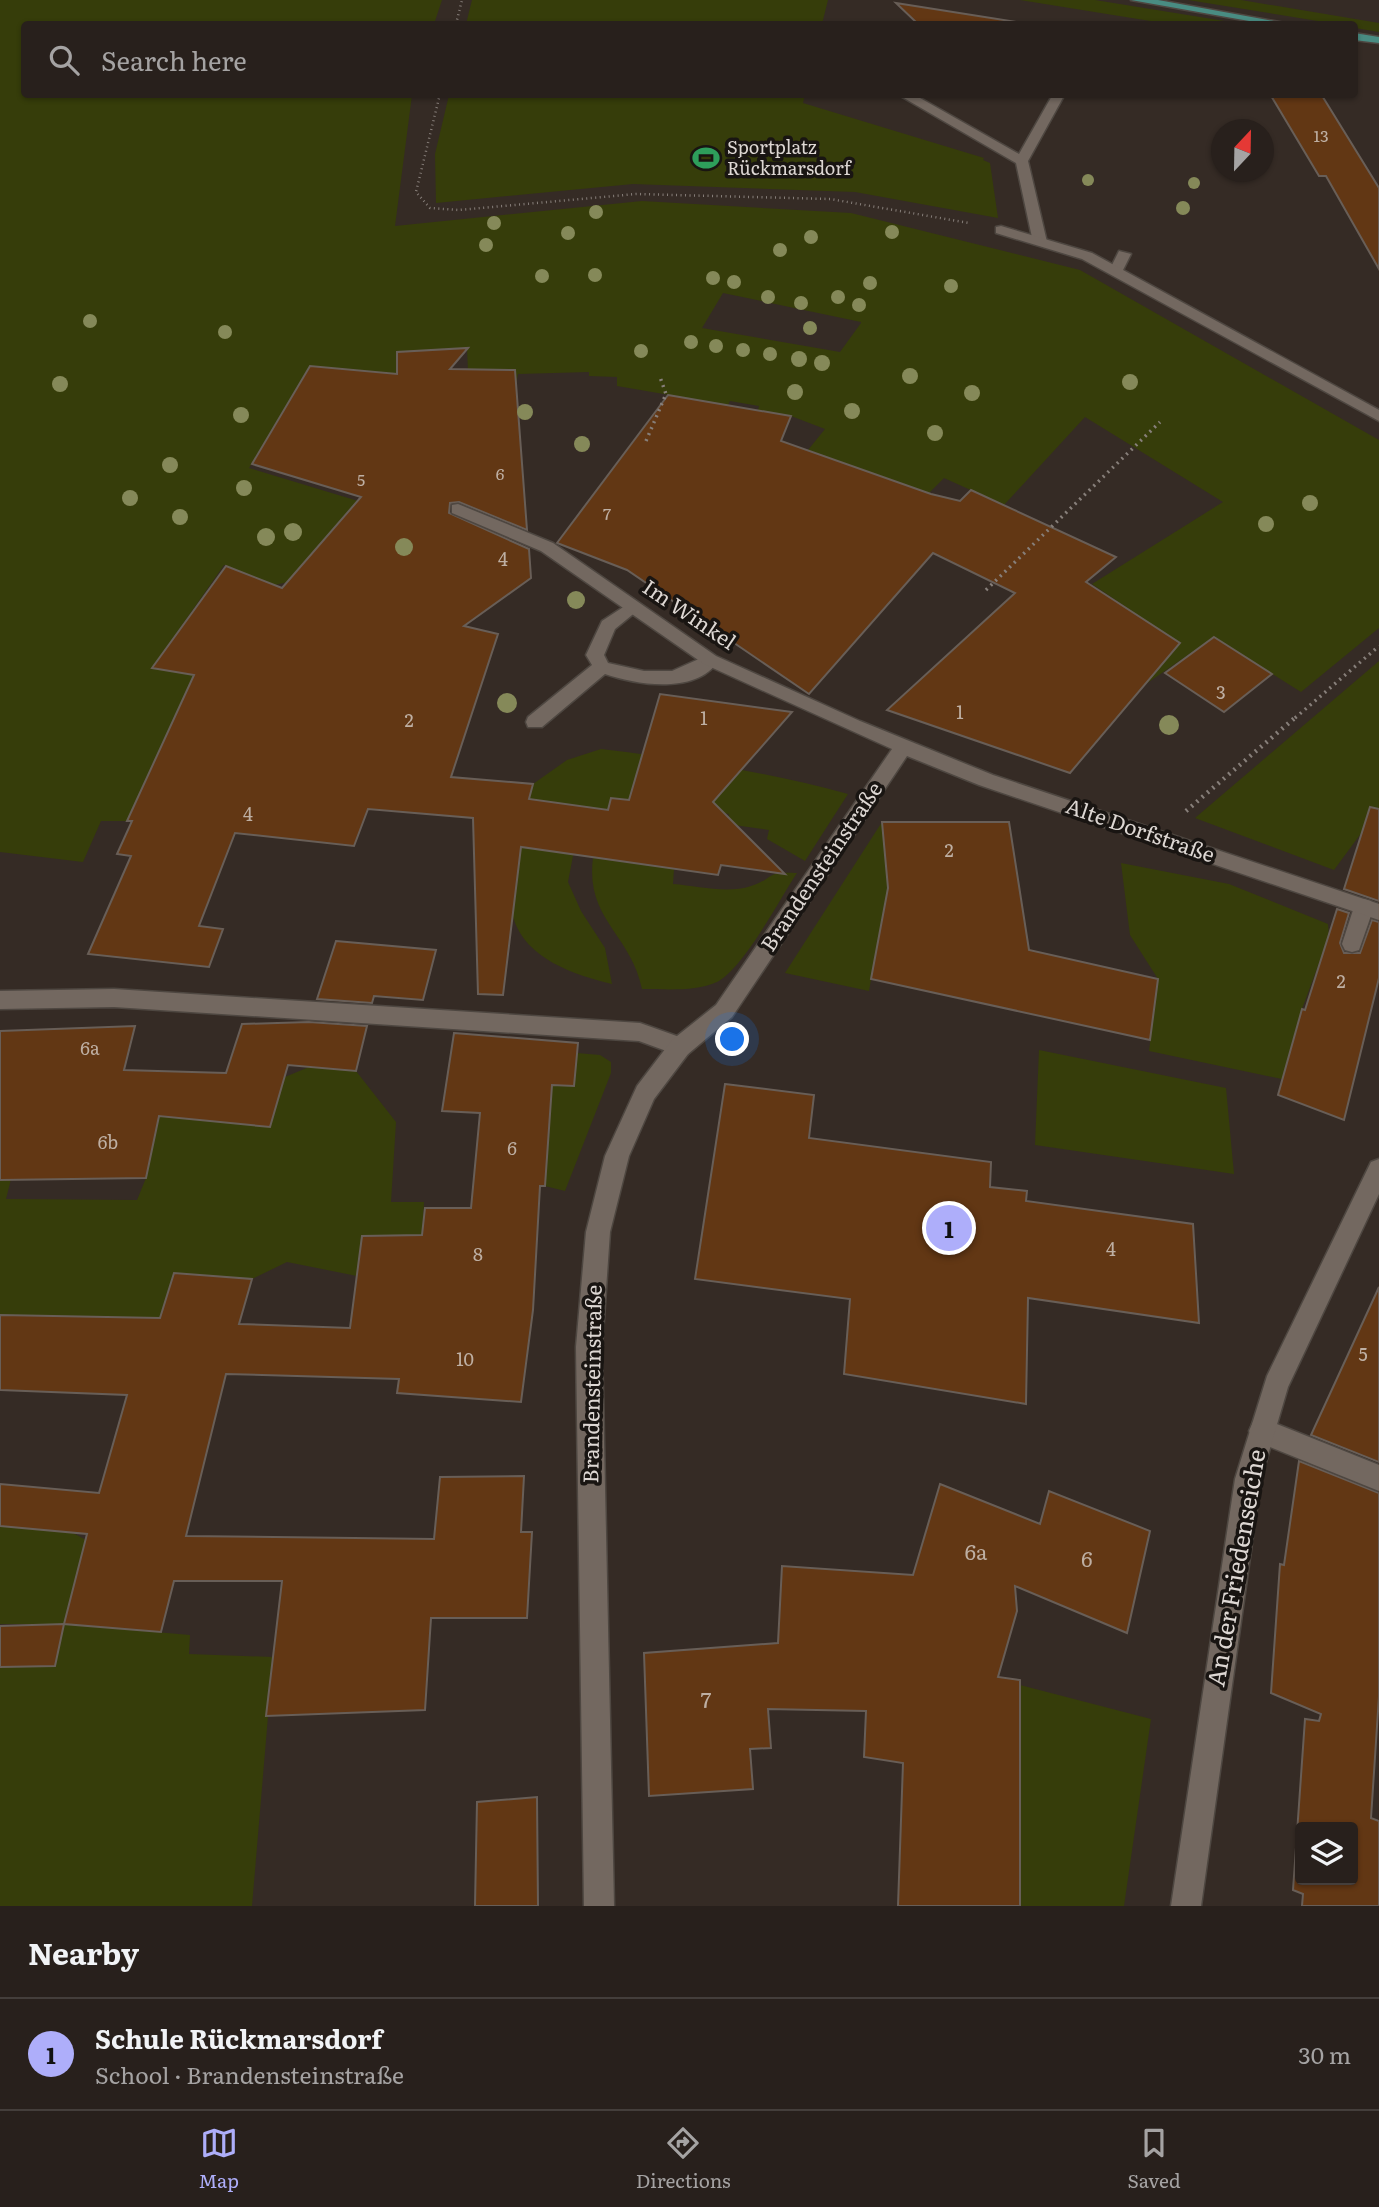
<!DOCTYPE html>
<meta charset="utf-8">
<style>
:root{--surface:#28201c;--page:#342d29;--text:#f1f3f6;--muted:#a5a3a3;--line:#443e3b;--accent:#aeaefa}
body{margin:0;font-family:Literata,serif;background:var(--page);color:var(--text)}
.controls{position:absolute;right:21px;bottom:21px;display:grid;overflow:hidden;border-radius:7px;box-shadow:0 2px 5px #0004}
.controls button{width:63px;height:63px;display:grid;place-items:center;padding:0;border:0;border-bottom:2px solid var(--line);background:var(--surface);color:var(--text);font:35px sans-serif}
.compass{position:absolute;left:1211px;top:119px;width:63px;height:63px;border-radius:50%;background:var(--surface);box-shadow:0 2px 5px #0004;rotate:22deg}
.you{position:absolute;left:733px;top:1040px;width:24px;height:24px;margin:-18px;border:5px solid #fff;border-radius:50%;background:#1a73e8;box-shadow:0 0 0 10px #1a73e833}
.badge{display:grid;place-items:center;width:46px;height:46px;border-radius:50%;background:var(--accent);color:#111;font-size:23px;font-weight:700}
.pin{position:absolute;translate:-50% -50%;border:4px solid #fff;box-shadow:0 2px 7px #0006}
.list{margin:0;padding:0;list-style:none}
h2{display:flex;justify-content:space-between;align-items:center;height:91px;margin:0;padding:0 28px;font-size:30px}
h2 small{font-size:23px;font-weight:400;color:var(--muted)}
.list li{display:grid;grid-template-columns:46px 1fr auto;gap:21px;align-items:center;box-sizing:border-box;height:112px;padding:0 28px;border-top:2px solid var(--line)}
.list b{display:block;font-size:26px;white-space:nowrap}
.list p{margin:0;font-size:23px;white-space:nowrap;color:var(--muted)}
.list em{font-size:23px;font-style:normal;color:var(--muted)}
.icon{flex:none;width:38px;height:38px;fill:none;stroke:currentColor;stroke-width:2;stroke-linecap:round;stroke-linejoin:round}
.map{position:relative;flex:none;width:1379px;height:1906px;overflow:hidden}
.search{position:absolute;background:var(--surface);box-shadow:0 2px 5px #0004;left:21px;right:21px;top:21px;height:77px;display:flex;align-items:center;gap:18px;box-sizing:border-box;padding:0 24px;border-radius:7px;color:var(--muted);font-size:26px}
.sheet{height:203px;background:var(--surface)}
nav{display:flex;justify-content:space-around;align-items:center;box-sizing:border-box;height:98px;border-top:2px solid var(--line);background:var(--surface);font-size:19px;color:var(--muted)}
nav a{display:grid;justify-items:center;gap:4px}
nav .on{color:var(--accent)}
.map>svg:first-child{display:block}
.green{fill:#363d0a;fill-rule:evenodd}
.building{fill:#623714;stroke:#685e57;stroke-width:2;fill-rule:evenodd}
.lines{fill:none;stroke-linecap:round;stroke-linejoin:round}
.lane-casing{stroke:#4e4741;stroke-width:3}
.street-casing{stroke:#4e4741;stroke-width:3}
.primary-casing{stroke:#4e4741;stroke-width:3}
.path-far2{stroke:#877f7a;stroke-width:2.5;stroke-dasharray:1 3.5;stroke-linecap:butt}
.path-far1{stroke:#877f7a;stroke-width:3.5;stroke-dasharray:2 4.5;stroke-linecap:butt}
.path{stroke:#877f7a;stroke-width:4.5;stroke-dasharray:2 5;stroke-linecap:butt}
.lane{fill:#736860;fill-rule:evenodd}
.street{fill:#736860;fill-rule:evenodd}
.primary{fill:#498c82;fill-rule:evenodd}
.tree{fill:#858959}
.labels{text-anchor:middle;stroke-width:7;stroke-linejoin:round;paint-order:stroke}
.far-number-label{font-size:16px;fill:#beafa3}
.far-poi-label{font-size:18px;fill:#ddd7d3;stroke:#191512;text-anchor:start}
.number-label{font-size:18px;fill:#beafa3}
.street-label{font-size:21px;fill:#ddd7d3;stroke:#191512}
.near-number-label{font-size:21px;fill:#beafa3}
.near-street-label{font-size:24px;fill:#ddd7d3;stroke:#191512}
</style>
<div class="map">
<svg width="1379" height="1906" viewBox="0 0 1379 1906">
<rect width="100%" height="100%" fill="#352b25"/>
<!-- green -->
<g class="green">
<path d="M0,0H442L434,24H24V94L412,95L395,226L642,201L851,213L1080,270L1379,440V628L1301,692L1214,637L1143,686L1088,645L1132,611L1092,584L1223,502L1085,417L1004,505L944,478L929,493L808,450L825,429L791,416L758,410L759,406L730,401L728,405L617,386V377L589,376V372L518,374L514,394L469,395L467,348L398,352L397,377L360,379L342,369L310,366L249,468L358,501L288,582L275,585L224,565L152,668L194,675L127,821H101L83,862L0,852ZM723,293L861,322V323L840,352L702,328Z"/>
<path d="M472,0H828L822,24H466Z"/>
<path d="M1020,0H1095L1243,24H1169Z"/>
<path d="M1188,0H1241L1379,23V32L1355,28L1354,24H1336Z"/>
<path d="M805,94L803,103L984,158L983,160L990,163L998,218L855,192L633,184L436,203L435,154L449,95Z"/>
<path d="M1379,661V809L1334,870L1195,818Z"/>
<path d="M601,749C685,759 767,772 848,794L805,861L767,839L769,830L727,824L729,814L612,798L608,810L577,806L576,840L568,882L581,911L605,948L612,984C575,975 525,959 513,917C508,898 527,808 533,784L567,760Z"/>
<path d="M882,822L887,880H917L880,930L869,991L785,973Z"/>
<path d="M593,858L674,869L673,884C698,886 727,894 751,886C776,878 764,871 797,873C779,900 744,968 717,982C696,992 665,989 642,989C631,934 585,919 593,858Z"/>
<path d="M1121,863L1229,884L1328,924L1329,936L1302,1009L1282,1079L1149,1051L1158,979L1130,935Z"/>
<path d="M1039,1050L1226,1088L1234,1174L1035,1145Z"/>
<path d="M577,1053L600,1055L611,1062V1073L565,1191L545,1186L552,1085H574Z"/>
<path d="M309,1067L356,1071L396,1122L391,1202H424L422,1235L362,1236L357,1276L287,1262L252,1279L174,1273L160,1318L0,1315V1107L29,1108L6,1199L137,1200L146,1178L162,1106L198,1072H227L270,1126L285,1077Z"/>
<path d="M0,1526L73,1533L86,1540L64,1624L190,1635L189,1654L273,1657L252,1906H0V1667L63,1624H0Z"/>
<path d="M1020,1685L1151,1719L1124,1906H1020Z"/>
</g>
<!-- building -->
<g class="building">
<path d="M896,3L1029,24H918Z"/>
<path d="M1270,94H1321L1379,188V269L1326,176H1319Z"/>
<path d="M468,348L450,369L515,370L527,530L459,502L450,503L449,513L529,549L531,578L464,626L498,634L451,777L533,784L529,799L608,810L611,798L629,800L660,694L792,712L713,802L785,874L721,865L718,875L521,847L503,995L478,994L473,818L368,809L354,846L235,833L199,926L223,929L209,967L88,954L131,856L117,854L132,821H127L194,675L152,668L226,566L282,588L361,497L252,464L310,366L397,374V352Z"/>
<path d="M668,395L791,416L781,441L931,494L960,501L971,490L1116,557L1086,582L1180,643L1070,773L887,710L1015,593L933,553L809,694L627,570L557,543Z"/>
<path d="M1214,637L1272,674L1224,712L1165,673Z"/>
<path d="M1370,807L1379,809V901L1344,889Z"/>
<path d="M882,822H1009L1029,950L1158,979L1150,1040L871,979L888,888Z"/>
<path d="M1337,909L1349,913L1340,943L1344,953H1360L1372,920L1379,922V978L1344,1120L1278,1095L1302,1009L1305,1010Z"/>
<path d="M336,941L436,950L423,1000L374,996L372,1003L317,999Z"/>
<path d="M309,1022L367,1026L356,1071L288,1065L270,1127L159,1116L146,1178L0,1180V1031L135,1026L124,1070L226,1073L242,1024Z"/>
<path d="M454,1033L578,1043L574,1086L552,1085L545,1186H540L533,1310L521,1402L397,1393L399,1379L226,1374L186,1536L434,1539L440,1477L524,1476L521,1532H532L527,1618H431L425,1710L266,1716L282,1581H174L161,1632L64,1624L87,1534L0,1526V1484L99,1493L127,1395L0,1390V1315L160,1318L174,1273L252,1279L239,1324L350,1328L362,1236L422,1235L425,1208H471L480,1113L442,1111Z"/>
<path d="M725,1084L814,1095L809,1138L991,1162L990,1187L1027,1191L1026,1201L1193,1224L1199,1323L1028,1298L1026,1404L844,1374L850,1299L695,1279Z"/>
<path d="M1379,1287V1462L1311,1435Z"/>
<path d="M1299,1461L1379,1493V1696L1371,1818L1379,1821V1906H1302L1303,1894L1293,1890L1305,1719L1319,1721L1321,1714L1271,1693L1280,1564L1284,1565ZM1300,1827H1353V1880H1300Z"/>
<path d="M940,1484L1040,1524L1049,1491L1150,1531L1127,1633L1015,1586L1017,1611L998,1677L1020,1680V1906H898L903,1763L864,1757L866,1711L768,1709L771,1748L750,1749L753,1789L649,1796L644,1653L778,1643L782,1566L913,1575Z"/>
<path d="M64,1624L55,1666L0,1667V1626Z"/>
<path d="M537,1797L538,1906H475L477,1802Z"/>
</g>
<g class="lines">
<!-- lane casing -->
<g class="lane-casing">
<g id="lane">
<path d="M897,94H913L1019,154L1053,94H1065L1028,161L1047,242L1045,245L1033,242L1016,163Z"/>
<path d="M1119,251L1131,254L1121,274L1116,275L1109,271Z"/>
<path d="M634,600L643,606L615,629L604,655L608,663L644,671H672L710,654L719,660C697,695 637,685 605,674L542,727H528L526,722L528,717L592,665L586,655L602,621Z"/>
<path d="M1364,899L1371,901L1374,907L1359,950L1352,952L1345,950L1342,944L1354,907L1357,901Z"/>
<path d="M114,989L640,1023L688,1040L691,1047L688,1054L680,1056L639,1041L114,1007L0,1009V991Z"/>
<path d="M1262,1418L1379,1465V1491L1253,1440L1249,1431L1253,1422Z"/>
</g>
</g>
<!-- street casing -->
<g class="street-casing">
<g id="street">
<path d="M1001,226L1092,253L1379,410V421L1082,259L996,233V227Z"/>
<path d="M458,504L553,543L716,656L860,721L993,775L1379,904V920L979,785L907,756L732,1017L688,1054L654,1099L629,1156L610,1232L602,1347L614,1906H584L576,1347L586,1232L605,1156L637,1086L672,1040L716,1005L892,749L704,664L541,551L452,513V505Z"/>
<path d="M1379,1159V1194L1288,1387L1261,1479L1201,1906H1171L1235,1479L1267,1376L1371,1162Z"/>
</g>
</g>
<!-- primary casing -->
<g class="primary-casing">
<g id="primary">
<path d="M1131,0H1158L1290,24H1266Z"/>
<path d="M1354,33L1379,37V43L1354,40Z"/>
</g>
</g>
<!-- path-far2 -->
<g class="path-far2">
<path d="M456,24L462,0"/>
<path d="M440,94L416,192L430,208L459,210L636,194L830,199L969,223"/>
</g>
<!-- path-far1 -->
<g class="path-far1">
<path d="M646,441L666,394L660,377"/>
<path d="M986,590L1160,422"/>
<path d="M1295,718L1379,646"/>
</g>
<!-- path -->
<path class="path" d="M1186,811L1297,716"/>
<!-- lane -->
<use href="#lane" class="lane"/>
<!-- street -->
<use href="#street" class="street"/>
<!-- primary -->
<use href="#primary" class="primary"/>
</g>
<!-- trees -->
<g class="tree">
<circle cx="1088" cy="180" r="6"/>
<circle cx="1194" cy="183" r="6"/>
<circle cx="1183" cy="208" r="7"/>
<circle cx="596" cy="212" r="7"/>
<circle cx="494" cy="223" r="7"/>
<circle cx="892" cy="232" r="7"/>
<circle cx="568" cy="233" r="7"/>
<circle cx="811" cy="237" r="7"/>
<circle cx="486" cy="245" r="7"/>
<circle cx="780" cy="250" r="7"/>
<circle cx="595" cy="275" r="7"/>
<circle cx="542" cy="276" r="7"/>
<circle cx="713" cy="278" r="7"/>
<circle cx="734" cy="282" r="7"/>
<circle cx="870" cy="283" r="7"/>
<circle cx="951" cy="286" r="7"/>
<circle cx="768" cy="297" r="7"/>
<circle cx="838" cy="297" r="7"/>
<circle cx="801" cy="303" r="7"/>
<circle cx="859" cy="305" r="7"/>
<circle cx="90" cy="321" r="7"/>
<circle cx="810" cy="328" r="7"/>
<circle cx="225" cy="332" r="7"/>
<circle cx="691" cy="342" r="7"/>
<circle cx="716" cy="346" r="7"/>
<circle cx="743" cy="350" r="7"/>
<circle cx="641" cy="351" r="7"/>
<circle cx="770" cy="354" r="7"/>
<circle cx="799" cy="359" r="8"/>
<circle cx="822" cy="363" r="8"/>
<circle cx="910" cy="376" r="8"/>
<circle cx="1130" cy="382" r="8"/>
<circle cx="60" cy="384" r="8"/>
<circle cx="795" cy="392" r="8"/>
<circle cx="972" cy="393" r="8"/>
<circle cx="852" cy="411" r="8"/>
<circle cx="525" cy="412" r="8"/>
<circle cx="241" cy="415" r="8"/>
<circle cx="935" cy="433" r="8"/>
<circle cx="582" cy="444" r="8"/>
<circle cx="170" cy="465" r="8"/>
<circle cx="244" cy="488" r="8"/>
<circle cx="130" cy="498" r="8"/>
<circle cx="1310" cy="503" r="8"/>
<circle cx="180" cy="517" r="8"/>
<circle cx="1266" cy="524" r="8"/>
<circle cx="293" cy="532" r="9"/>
<circle cx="266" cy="537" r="9"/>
<circle cx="404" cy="547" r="9"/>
<circle cx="576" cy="600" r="9"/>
<circle cx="507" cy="703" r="10"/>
<circle cx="1169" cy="725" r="10"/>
</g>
<!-- icons -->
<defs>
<g id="stadium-bare" transform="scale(2.1)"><path d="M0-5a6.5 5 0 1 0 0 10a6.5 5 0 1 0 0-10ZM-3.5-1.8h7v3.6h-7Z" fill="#2e9e5b" stroke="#191512" stroke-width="2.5" paint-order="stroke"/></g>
</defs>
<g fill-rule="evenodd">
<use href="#stadium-bare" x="706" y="158"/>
</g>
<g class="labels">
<!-- far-number labels -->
<g class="far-number-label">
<text x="1321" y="142">13</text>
<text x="500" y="480">6</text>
<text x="361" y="486">5</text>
<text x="607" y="520">7</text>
</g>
<!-- far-poi labels -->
<g class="far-poi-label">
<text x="727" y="154">Sportplatz<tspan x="727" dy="21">Rückmarsdorf</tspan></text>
</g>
<!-- number labels -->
<g class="number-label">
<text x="503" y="566">4</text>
<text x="1221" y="699">3</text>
<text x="960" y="719">1</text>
<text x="704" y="725">1</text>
<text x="409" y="727">2</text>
<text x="248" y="821">4</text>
<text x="949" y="857">2</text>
<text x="1341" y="988">2</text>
<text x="90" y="1055">6a</text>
<text x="108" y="1149">6b</text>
<text x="512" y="1155">6</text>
<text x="1111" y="1256">4</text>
<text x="478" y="1261">8</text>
<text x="1363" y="1361">5</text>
<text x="465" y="1366">10</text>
</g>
<!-- street labels -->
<g class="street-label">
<text transform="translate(689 615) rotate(34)" y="7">Im Winkel</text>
<text transform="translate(1140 831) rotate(19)" y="7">Alte Dorfstraße</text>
<text transform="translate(822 867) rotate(-56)" y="7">Brandensteinstraße</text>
<text transform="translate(593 1384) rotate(-89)" y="7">Brandensteinstraße</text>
</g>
<!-- near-number labels -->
<g class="near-number-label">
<text x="976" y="1560">6a</text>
<text x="1087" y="1567">6</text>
<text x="706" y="1708">7</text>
</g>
<!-- near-street labels -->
<g class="near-street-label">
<text transform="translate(1237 1568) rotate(-80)" y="8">An der Friedenseiche</text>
</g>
</g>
</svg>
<div class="controls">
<button><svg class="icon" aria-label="layers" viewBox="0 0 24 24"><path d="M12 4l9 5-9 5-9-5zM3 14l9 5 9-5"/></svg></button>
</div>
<svg class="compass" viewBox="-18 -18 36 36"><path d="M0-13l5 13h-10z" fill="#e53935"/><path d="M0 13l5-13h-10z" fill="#a5a3a3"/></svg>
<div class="you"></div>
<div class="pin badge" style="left:949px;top:1228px">1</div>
<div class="search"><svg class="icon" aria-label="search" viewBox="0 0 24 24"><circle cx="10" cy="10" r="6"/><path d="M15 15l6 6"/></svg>Search here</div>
</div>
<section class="sheet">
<h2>Nearby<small></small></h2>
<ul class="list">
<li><span class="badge">1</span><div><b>Schule Rückmarsdorf</b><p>School · Brandensteinstraße</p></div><em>30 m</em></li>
</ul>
</section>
<nav>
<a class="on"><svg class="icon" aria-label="map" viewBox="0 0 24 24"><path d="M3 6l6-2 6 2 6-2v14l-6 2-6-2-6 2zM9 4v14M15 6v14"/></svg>Map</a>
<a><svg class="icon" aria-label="directions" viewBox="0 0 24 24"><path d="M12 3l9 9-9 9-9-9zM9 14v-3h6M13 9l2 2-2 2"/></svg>Directions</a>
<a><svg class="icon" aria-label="saved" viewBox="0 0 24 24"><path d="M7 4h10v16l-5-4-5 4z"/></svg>Saved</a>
</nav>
